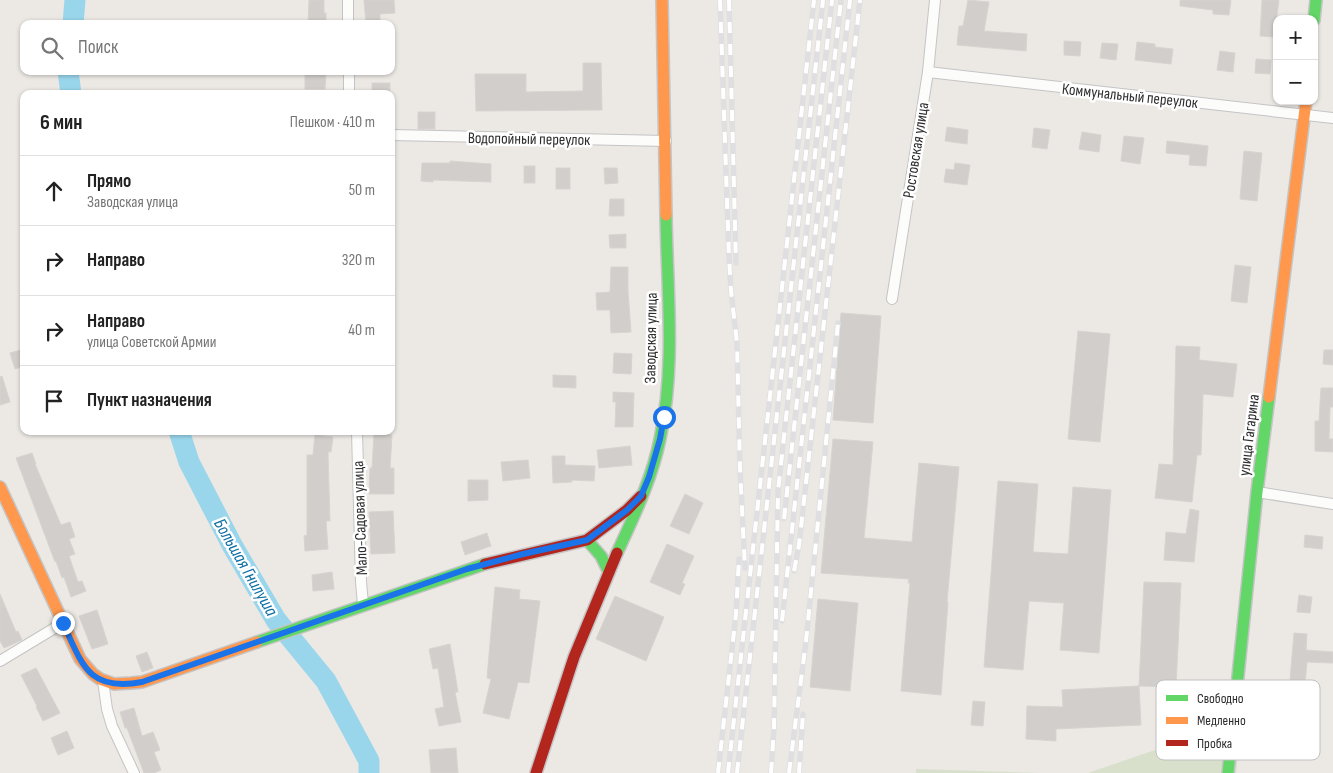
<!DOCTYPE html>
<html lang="ru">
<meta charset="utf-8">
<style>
:root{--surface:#fff;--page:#f2f2f2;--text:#222;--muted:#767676;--line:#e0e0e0}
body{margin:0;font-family:"Sofia Sans Condensed",sans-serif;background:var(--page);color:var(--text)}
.controls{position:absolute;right:15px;top:15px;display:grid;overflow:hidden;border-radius:10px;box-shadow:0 1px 4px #0004}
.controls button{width:45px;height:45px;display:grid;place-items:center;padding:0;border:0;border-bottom:1px solid var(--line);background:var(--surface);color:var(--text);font:25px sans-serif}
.stop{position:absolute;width:15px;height:15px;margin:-11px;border:4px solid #1a73e8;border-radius:50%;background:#fff}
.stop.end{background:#1a73e8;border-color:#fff;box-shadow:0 1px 5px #0008}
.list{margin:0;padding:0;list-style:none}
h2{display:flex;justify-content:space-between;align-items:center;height:65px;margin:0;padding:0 20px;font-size:21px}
h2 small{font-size:16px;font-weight:400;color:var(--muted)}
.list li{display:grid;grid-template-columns:32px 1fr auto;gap:15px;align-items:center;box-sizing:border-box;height:70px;padding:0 20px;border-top:1px solid var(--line)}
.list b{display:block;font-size:19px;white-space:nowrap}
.list p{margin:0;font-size:16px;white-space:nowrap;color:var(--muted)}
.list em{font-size:16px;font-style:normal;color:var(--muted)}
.icon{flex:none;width:28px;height:28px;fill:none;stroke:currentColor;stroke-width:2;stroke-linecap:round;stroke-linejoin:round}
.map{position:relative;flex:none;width:1333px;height:773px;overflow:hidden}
.search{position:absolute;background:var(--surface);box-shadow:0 1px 4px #0004;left:20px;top:20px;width:375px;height:55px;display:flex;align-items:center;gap:12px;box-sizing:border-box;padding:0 18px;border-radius:10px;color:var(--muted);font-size:19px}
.panel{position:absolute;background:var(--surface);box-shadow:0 1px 4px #0004;left:20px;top:90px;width:375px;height:345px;border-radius:10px}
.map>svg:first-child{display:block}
.cemetery{fill:#d8e0cc}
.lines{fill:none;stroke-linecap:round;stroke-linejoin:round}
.river{stroke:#99d6ec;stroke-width:21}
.building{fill:#d1cecb;stroke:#d7d4d0}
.street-casing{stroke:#c5c4c5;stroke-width:12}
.fast-casing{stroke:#c5c4c5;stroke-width:14}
.slow-casing{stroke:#c5c4c5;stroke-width:14}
.jam-casing{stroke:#c5c4c5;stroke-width:14}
.street{stroke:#fcfcfb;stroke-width:10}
.fast{stroke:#63d668;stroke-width:11}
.slow{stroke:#ff974d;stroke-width:11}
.jam{stroke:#b3261e;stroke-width:11}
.rail-casing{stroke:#dfdfe1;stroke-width:5.5}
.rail{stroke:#fff;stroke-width:4;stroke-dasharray:11;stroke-linecap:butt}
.route{stroke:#1a73e8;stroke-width:6}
.labels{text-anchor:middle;stroke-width:5;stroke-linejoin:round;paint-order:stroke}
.street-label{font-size:16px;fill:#2e2e2e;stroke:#fff}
.water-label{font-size:18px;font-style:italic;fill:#0d6fa3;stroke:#fff}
.key{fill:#fff;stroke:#c0c0c0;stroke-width:1}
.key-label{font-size:14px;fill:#2e2e2e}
</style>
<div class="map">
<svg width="1333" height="773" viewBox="0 0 1333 773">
<rect width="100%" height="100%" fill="#ece8e4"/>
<!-- cemetery -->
<g class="cemetery">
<path d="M1193,737L1238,755L1236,773H1088Z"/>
<path d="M916,769L1041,773H916Z"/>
</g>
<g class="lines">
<!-- river -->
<g class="river">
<path d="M73,24L75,0"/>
<path d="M68,71L71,94"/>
<path d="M179,431L189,462L232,545L276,620L326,681L369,761V773"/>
</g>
</g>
<!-- building -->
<g class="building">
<path d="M309,0H324V13H326V24H308Z"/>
<path d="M364,0H394L395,13L380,14V24H366Z"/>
<path d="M968,0L989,2L984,31L1027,34L1026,51L957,45L959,26H963Z"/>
<path d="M1180,0H1231L1229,15L1213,14V10L1180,6Z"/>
<path d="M1262,0H1279L1274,37L1260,36Z"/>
<path d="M1064,41L1081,42L1080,56L1064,55Z"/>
<path d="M1137,42L1155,44V47L1173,49L1171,64L1135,60Z"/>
<path d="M1102,43L1118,44L1116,60L1100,58Z"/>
<path d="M1220,51L1235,53L1233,72L1217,70Z"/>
<path d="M1256,59L1271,60L1270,74L1255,73Z"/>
<path d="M583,63H601L602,110L476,111L475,74H526V92L583,91Z"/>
<path d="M305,72H326L325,89H305Z"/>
<rect x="372" y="83" width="18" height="11"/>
<rect x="418" y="112" width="17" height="17"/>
<path d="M947,127L968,130L967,144L945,141Z"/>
<path d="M1034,128L1050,130L1047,149L1032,147Z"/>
<path d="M1082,132L1101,135L1099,152L1079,149Z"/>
<path d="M1124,136L1144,138L1140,164L1121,161Z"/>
<path d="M1167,141L1208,146L1206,166L1189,165L1190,155L1166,153Z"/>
<path d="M1244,151L1262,153L1257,201L1240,199Z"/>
<path d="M450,161L491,164V182L433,180V182L421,181L422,163H450Z"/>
<path d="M955,163L970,165L967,185L944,182L946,169L954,170Z"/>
<rect x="524" y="166" width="11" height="17"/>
<rect x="556" y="168" width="14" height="21"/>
<path d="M604,168H617L618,183L605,184Z"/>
<path d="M610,199H624V216H609Z"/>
<path d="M626,234V248H610L609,235Z"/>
<path d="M1235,265L1251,267L1247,303L1231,301Z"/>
<path d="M611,267H628V292L631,332L611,333L610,310H597L596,293L610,292Z"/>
<path d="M841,313L881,316L873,423L833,420Z"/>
<path d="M1078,331L1110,334L1100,442L1068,439Z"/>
<path d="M1176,346L1200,347L1199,360L1237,364L1233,397L1203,394L1201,455H1197L1192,502L1155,498L1159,464L1173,465Z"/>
<path d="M24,349V366L15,369L10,353Z"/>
<path d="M1324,350H1333V365L1323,364Z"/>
<path d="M614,353L632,354L631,374L613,373Z"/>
<path d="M553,375L576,376V388L553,387Z"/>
<path d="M2,376L10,402L0,405V377Z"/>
<path d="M1321,388H1333V407H1330L1329,439H1333V452L1315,451V421H1319Z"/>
<path d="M613,392L634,393L633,427H615L616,402H613Z"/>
<path d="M374,434L392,435L390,468H394V494H369L370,468H372Z"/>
<path d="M315,435L333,437L331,452H328L330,521H326L328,549L305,551L304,536L307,535V455H313Z"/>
<path d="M833,439L873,442L864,538L912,542L919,463L959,467L947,602H948L941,695L901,691L910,583H908L909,579L821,573Z"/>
<path d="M630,446L632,465L599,468L597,450Z"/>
<path d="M32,453L36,464H35L61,525L70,522L75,537L69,539L75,554L69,556L78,582L82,581L86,591L71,597L64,577L62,578L56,561L55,562L16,458Z"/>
<path d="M552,456H565V465L595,466L594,481L572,480V482L553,483Z"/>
<path d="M528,460L530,478L503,481L501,462Z"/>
<path d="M468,480H488V500L468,501Z"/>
<path d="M998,481L1038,484L1033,552L1068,554L1073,487L1111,490L1099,653L1060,650L1064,603L1029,601L1023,670L984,667Z"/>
<path d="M685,494L703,503L689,534L670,526Z"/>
<path d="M1190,509L1199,511L1194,562L1164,560L1166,532L1186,534Z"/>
<path d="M393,511L395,553L371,554L369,512Z"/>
<path d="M487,533L491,546L465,555L461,542Z"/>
<path d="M1305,535L1323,537L1322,549L1304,547Z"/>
<path d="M667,544L694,556L682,583L685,584L680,595L650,582Z"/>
<path d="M332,572L334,589L313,591L312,575Z"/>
<path d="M1144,582L1181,583L1176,687L1139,686Z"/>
<path d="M495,587L520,590L519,599L540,601L529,683L518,682L509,719L483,713L491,679L487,678Z"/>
<path d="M0,594L16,632L18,631L22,640L4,648L0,641Z"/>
<path d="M1299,595L1312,597L1310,613L1297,612Z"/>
<path d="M615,596L664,617L646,661L596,639Z"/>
<path d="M818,599L858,603L850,691L810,687Z"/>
<path d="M97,610L108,644L92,649L79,616Z"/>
<path d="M1294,633L1307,634L1306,650L1333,652V663L1307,662L1300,739L1285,738Z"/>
<path d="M450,644L458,692H455L461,722L439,726L435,709L444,707L438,668L433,669L429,649Z"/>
<path d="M147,652L153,668L142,672L136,656Z"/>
<path d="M36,668L60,713L43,721L36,707L37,706L21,675Z"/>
<path d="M1139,686L1141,725L1056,729V741L1026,739L1027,706L1063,707L1062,690Z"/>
<path d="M973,701L985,702L983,726L971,725Z"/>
<path d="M134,708L142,736L153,732L160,750L154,752L161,770L154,773H144L127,728H125L120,712Z"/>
<path d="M67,731L74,748L58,755L51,738Z"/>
<path d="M456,748L458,773H431L429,750Z"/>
</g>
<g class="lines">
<!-- street casing -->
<g class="street-casing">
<g id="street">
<path d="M348,0V24"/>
<path d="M349,71V94"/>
<path d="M928,72L1333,118"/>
<path d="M391,135L666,141"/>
<path d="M892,299L928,72L935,0"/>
<path d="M357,431L361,582L363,604"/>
<path d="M1257,492L1333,504"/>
<path d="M0,661L63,623"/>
<path d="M103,681L107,709L112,726L134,773"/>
</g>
</g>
<!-- fast casing -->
<g class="fast-casing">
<g id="fast">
<path d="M1314,20L1316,0"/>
<path d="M587,540L601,556L609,572"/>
<path d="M617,553C634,516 652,479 660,439C676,366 667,289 666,215"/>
<path d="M257,642L485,564"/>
<path d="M1228,773L1257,492L1269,397"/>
</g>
</g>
<!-- slow casing -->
<g class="slow-casing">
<g id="slow">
<path d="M662,0L666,215"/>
<path d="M1269,397L1306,101"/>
<path d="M0,487L80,659L93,674L100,679L114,684L131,683L142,682L257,642"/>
</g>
</g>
<!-- jam casing -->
<g class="jam-casing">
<g id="jam">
<path d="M485,564L587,540L627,510L641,496"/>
<path d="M536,773L574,657L617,553"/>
</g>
</g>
<!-- street -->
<use href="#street" class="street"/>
<!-- fast -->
<use href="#fast" class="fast"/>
<!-- slow -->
<use href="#slow" class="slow"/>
<!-- jam -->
<use href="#jam" class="jam"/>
<!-- rail casing -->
<g class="rail-casing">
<g id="rail">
<path d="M720,0L729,257L731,291L737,343L740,469L745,568"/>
<path d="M729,0L736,263"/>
<path d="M784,519L841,0"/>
<path d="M794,571L799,545L860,0"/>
<path d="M782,621L850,0"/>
<path d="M718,773L736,614L739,559"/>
<path d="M728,773L814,0"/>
<path d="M737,773L823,0"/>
<path d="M771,773L774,728L778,491L832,0"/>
<path d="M789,773L806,641L838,323"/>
<path d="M799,773L803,714"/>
</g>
</g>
<!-- rail -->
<use href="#rail" class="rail"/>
</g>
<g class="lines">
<!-- route -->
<path class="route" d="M63,623C82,664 88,692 142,682L467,569L523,554L587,540L627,510L641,496L649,477L660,439L664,417"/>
</g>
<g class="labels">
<!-- street labels -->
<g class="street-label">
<text transform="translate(1130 95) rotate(6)" y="6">Коммунальный переулок</text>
<text transform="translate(529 138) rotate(1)" y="6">Водопойный переулок</text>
<text transform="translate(915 150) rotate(-81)" y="6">Ростовская улица</text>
<text transform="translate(650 338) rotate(-89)" y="6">Заводская улица</text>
<text transform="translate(1248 435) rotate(-83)" y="6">улица Гагарина</text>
<text transform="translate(359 518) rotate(-92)" y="6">Мало-Садовая улица</text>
</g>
<!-- water labels -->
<g class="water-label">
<text transform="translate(246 567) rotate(60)" y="6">Большая Гнилуша</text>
</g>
</g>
<!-- legend -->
<rect x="1156" y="680" width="164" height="80" rx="8" class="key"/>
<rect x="1166" y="695" width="22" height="6" fill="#63d668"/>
<rect x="1166" y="717" width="22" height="7" fill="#ff974d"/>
<rect x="1166" y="740" width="22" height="6" fill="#b3261e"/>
<g class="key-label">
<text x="1197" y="703">Свободно</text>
<text x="1197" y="725">Медленно</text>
<text x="1197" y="748">Пробка</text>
</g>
</svg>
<div class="controls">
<button>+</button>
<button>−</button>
</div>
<div class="stop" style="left:664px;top:417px"></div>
<div class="stop end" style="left:63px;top:623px"></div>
<div class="search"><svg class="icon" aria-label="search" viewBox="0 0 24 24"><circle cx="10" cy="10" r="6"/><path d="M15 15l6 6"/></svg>Поиск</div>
<section class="panel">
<h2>6 мин<small>Пешком · 410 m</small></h2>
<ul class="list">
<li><svg class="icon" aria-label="ahead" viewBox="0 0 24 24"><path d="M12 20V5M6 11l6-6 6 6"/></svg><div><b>Прямо</b><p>Заводская улица</p></div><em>50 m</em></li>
<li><svg class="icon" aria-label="right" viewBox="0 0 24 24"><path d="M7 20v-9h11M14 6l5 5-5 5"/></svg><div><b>Направо</b></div><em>320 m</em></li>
<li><svg class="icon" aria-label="right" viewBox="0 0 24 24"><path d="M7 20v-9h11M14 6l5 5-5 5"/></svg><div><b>Направо</b><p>улица Советской Армии</p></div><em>40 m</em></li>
<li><svg class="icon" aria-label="arrive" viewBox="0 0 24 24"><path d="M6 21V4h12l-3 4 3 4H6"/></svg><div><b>Пункт назначения</b></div></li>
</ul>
</section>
</div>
